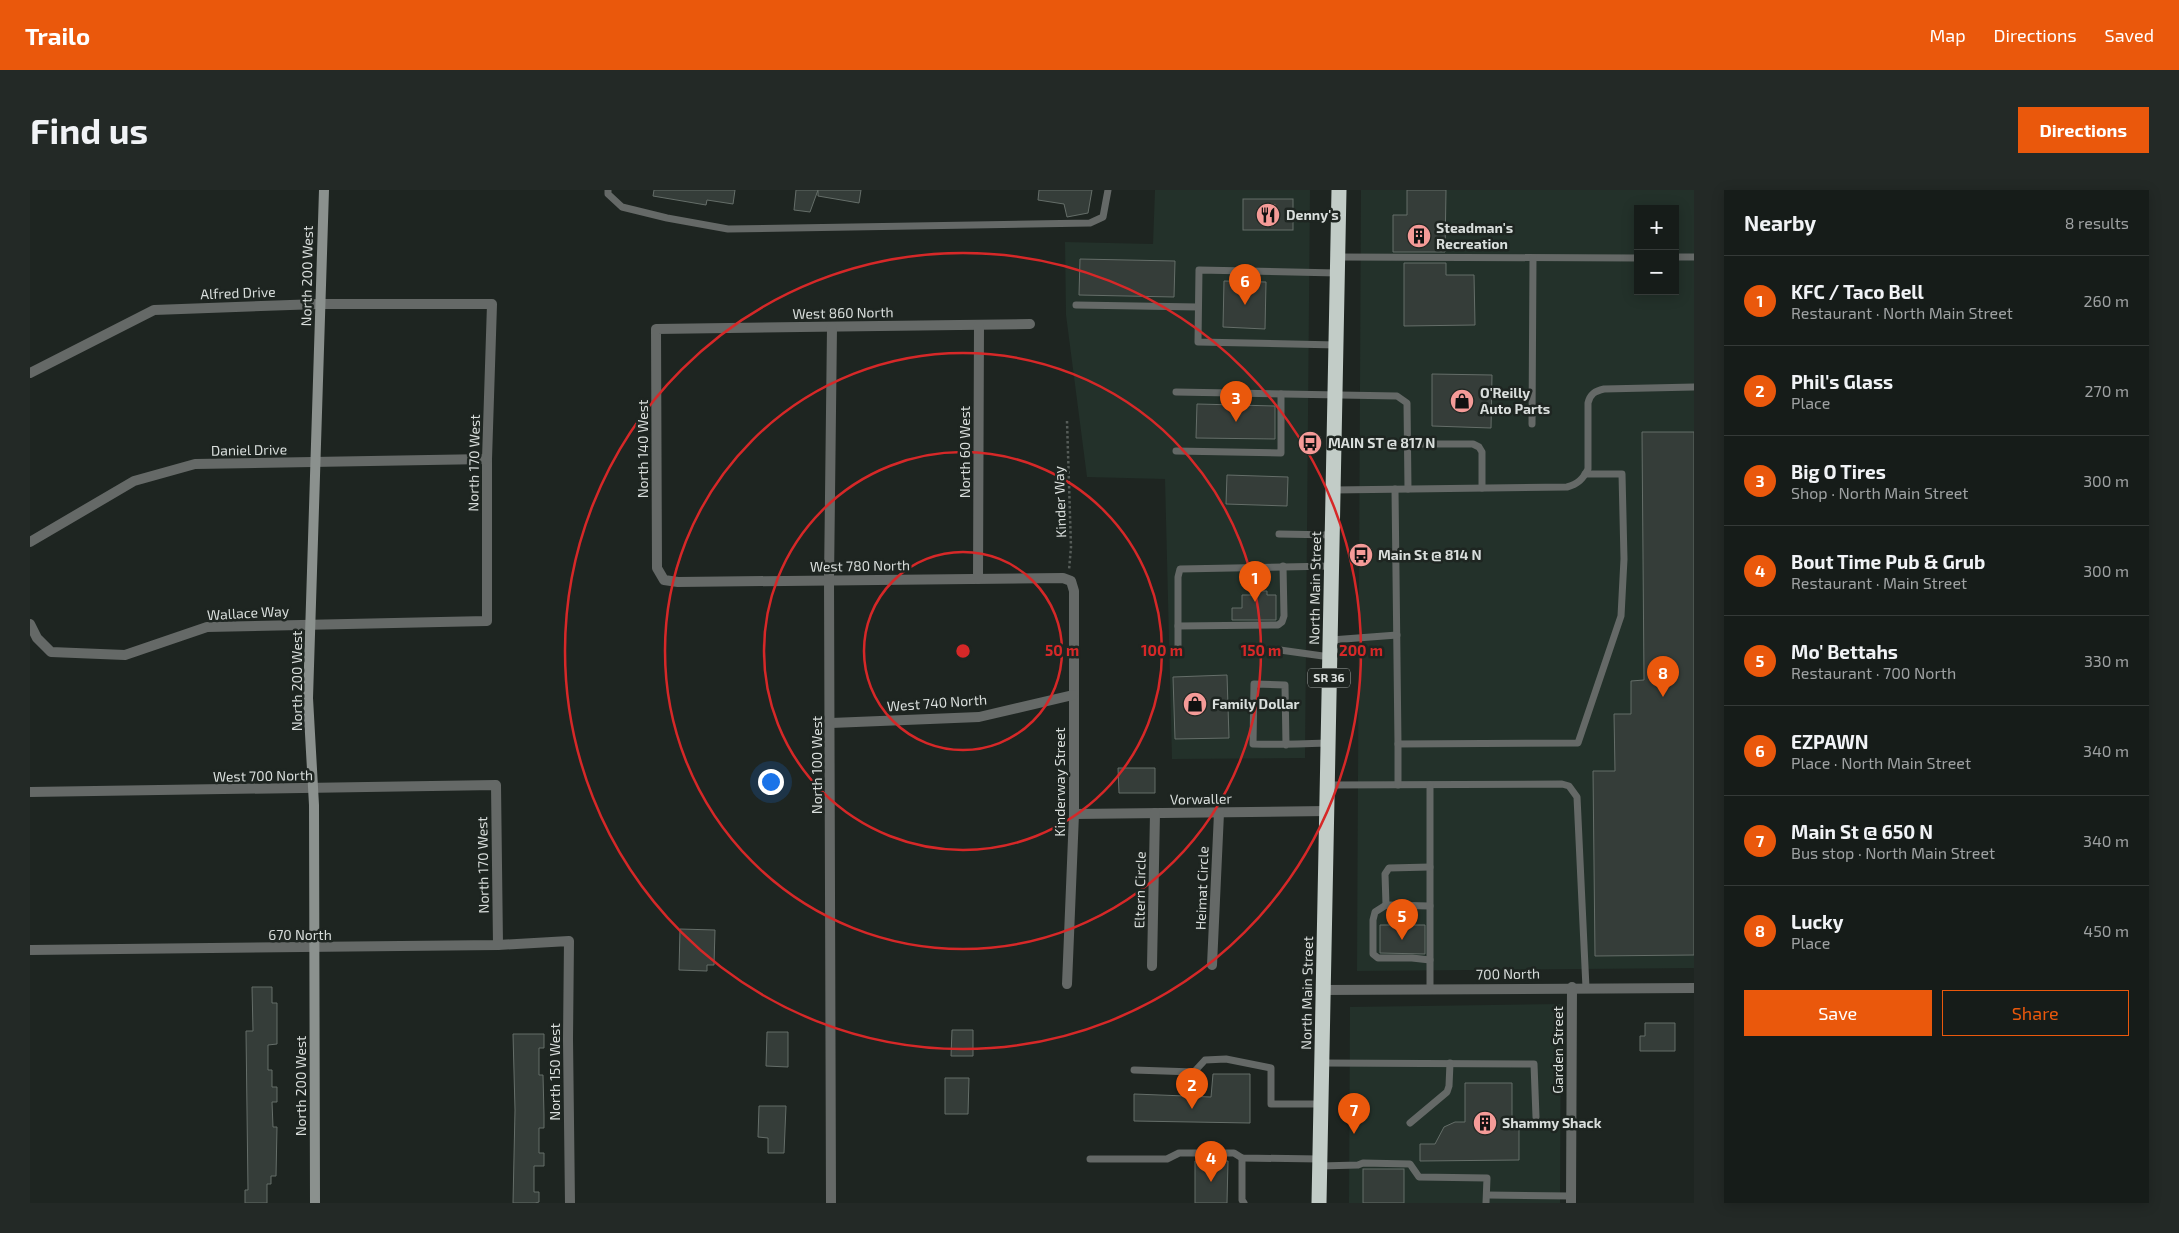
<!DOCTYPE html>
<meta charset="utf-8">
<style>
:root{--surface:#161c19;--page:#232926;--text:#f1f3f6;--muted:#9ea1a2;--line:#353a38;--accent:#ea580c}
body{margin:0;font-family:"Exo 2",sans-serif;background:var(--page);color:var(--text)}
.controls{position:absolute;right:15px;top:15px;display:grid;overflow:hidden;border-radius:0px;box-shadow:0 2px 12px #0003}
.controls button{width:45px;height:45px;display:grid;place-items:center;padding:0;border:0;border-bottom:1px solid var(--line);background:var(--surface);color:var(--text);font:25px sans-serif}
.you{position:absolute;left:740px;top:591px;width:18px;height:18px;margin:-12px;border:4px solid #fff;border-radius:50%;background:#1a73e8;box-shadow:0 0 0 8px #1a73e833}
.badge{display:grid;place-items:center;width:32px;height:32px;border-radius:50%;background:var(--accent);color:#fff;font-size:16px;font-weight:700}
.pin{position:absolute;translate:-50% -41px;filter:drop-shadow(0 1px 2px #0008)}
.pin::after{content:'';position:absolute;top:26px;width:18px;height:15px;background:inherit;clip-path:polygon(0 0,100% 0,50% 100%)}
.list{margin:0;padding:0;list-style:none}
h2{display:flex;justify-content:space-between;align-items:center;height:65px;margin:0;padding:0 20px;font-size:21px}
h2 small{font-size:16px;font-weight:400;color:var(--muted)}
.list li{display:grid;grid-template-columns:32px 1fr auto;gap:15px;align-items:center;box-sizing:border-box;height:90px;padding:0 20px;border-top:1px solid var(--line)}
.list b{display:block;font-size:19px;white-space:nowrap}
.list p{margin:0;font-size:16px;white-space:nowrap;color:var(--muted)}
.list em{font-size:16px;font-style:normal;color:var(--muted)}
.actions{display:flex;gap:10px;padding:15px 20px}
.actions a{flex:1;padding:11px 0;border:1px solid var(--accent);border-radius:0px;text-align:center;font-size:18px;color:var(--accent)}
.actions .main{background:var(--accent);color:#fff}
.map{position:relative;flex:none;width:1664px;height:1013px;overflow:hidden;border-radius:0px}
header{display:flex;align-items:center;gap:30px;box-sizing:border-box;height:70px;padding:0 25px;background:var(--accent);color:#fff}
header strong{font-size:24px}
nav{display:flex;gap:28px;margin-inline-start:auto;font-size:18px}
.intro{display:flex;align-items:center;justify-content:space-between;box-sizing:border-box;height:120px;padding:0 30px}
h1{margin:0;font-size:35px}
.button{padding:12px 22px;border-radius:0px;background:var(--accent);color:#fff;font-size:18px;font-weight:700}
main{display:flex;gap:30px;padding:0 30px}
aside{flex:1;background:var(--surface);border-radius:0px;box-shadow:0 2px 12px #0003}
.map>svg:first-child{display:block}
.built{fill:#23312a;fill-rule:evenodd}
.building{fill:#353d39;stroke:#656e69}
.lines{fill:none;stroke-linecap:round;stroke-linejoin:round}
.path{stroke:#565d59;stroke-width:2.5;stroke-dasharray:2.5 2.5;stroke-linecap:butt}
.lane{stroke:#656967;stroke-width:7}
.street{stroke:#656967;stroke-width:10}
.secondary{stroke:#8b918e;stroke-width:10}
.highway{stroke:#c2ccc7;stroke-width:15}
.ring{fill:none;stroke:#d62828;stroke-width:2.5}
.labels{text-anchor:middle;stroke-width:5;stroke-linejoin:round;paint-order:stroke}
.shield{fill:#1e2521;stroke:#a1a6a4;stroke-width:1}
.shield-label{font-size:12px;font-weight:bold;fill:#d9dedc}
.poi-label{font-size:14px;font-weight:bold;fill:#d9dedc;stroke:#1e2521;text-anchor:start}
.street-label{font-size:14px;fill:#d9dedc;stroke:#1e2521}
.centre{fill:#d62828;stroke:#1e2521;stroke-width:2.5}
.ring-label{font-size:15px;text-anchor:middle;font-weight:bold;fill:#d62828;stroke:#1e2521;stroke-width:5;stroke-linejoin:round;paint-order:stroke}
</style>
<header>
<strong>Trailo</strong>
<nav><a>Map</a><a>Directions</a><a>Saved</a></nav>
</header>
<div class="intro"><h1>Find us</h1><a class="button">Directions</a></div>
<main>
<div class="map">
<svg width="1664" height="1013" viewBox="0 0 1664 1013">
<rect width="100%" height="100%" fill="#1e2521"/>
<!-- built -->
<g class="built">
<path d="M1125,0H1280L1275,568L1142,569L1135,289L1057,287L1036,125L1035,52L1123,54Z"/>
<path d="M1331,0H1664V778L1327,781ZM1608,19H1645V101H1608Z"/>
<path d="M1531,814L1530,1013H1319L1320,817Z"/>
</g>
<!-- building -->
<g class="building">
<path d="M624,0H705L703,14L677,10L676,15L623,6Z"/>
<path d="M766,0H788L780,22L764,20Z"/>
<path d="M788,0H831L829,13L788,6Z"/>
<path d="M1009,0H1062L1058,23L1037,27L1034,14L1008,10Z"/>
<path d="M1377,0H1416L1415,62H1363V25H1377Z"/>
<rect x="1213" y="9" width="50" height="31"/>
<path d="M1050,69L1145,71L1144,107L1049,105Z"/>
<path d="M1374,73H1416V85H1444L1445,135L1374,136Z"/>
<path d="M1194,91L1236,92L1235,139L1193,137Z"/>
<path d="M1402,184L1462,185L1461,238L1402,236Z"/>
<path d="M1167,214L1245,216V249L1166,248Z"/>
<path d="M1612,242H1664V765L1565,766L1563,581H1585L1584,524H1601V491L1614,490Z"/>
<path d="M1197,285L1258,287L1257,316L1196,314Z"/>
<path d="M1226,401H1237V405H1246V430H1202V418H1212V405H1226Z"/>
<path d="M1197,485L1199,548L1145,549L1143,487Z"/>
<path d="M1088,578H1125V603H1089Z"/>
<path d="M1350,735H1395V764L1350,763Z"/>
<path d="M650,739L685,740L684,775H677V781L649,780Z"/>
<path d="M222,797H242V813H247V854L238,855V880H242V897H247V912H242L243,937H247L246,986H241V994H237V1013H215V1000H218L216,841H223Z"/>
<path d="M1615,833H1645V861H1610V846H1615Z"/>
<path d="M922,840H943V866H921Z"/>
<path d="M737,842H758V877L736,876Z"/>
<path d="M483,844H514V858H509V885H513L514,925V938H509V963H514V976H504V1002H509V1012L505,1013H483L485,920Z"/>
<path d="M1183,884H1220V933L1104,931V904L1181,907Z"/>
<path d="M915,888H939L938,924H915Z"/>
<path d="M1435,893H1482V932H1489V970L1390,971V954H1405L1414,937L1425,932H1435Z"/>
<path d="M729,916H756L754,963H738V948L728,947Z"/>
<path d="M1165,971H1198L1197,1013H1165Z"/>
<rect x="1333" y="979" width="41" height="34"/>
</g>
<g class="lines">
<!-- path -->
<path class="path" d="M1037,231L1041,357L1039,380"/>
<!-- lane -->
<g class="lane">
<path d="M578,0V4L592,17L637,28L698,39L1060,33L1073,27L1078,0"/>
<path d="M1308,67L1608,68"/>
<path d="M1645,67H1664"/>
<path d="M1046,115L1168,117"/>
<path d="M1307,155L1168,152L1169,80L1307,83"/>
<path d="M1146,202L1367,206L1377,213L1378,299"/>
<path d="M1502,234L1503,68"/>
<path d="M1378,254H1443L1449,257L1452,262V298"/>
<path d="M1146,261L1251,263V204"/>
<path d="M1365,299L1368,554L1548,553L1591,426L1594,369L1592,284H1555"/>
<path d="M1304,300L1537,297C1548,294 1553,289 1558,279V213C1560,204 1565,201 1574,199L1664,197"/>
<path d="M1249,344L1303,345"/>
<path d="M1148,436L1248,435L1252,432L1254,426L1253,376"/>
<path d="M1301,450L1367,445"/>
<path d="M1148,460V387L1150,379L1303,376"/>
<path d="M1250,460L1300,467"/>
<path d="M1256,555L1255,495L1224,494L1223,554C1248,555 1273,554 1298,553"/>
<path d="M1298,595L1532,594L1539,596L1547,607L1556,798"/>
<path d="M1368,595V554"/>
<path d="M1400,595V799"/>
<path d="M1356,715L1355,684L1359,678L1400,677"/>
<path d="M1400,716L1356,715L1345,722L1343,730V764L1348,768H1382L1400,770"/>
<path d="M1292,873L1504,874L1506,927"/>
<path d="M1104,880L1164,882L1175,870L1196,869L1241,878V914H1291"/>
<path d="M1380,933L1417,902L1419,896L1420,873"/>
<path d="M1212,968V1010L1214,1013"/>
<path d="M1060,969H1137L1149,963H1204L1212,968L1290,969"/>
<path d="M1290,976L1328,975L1333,973L1380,974L1389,987L1457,988L1456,1013"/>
<path d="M1457,1005L1541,1006"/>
</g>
<!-- street -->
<g class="street">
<path d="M1000,134L626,139L627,378L634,390L648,392L1033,388L1041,391L1044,401V624L1037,794"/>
<path d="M0,183L124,120L289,114H462L457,269V431L177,437L95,465L21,462L7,448L0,434"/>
<path d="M0,352L104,291L165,274L457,269"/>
<path d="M948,389L949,135"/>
<path d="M801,533L949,527L1043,505"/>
<path d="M0,602L466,595L468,755"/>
<path d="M1044,624L1297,621"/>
<path d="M0,760L468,755L539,751L538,849L540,1013"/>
<path d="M1182,775L1189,623"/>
<path d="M1122,776L1125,623"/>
<path d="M1293,800L1664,798"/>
<path d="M801,1013L799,390L802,137"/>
<path d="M1541,1013L1542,797"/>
</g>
<!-- secondary -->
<path class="secondary" d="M285,1013L284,615L278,508L294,0"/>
<!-- highway -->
<path class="highway" d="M1289,1013L1309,0"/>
</g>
<!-- distance rings -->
<g class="ring">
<circle cx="933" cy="461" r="99"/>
<circle cx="933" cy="461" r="199"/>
<circle cx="933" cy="461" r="298"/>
<circle cx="933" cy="461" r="398"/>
</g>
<!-- icons -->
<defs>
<g id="restaurant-disc" transform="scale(1.25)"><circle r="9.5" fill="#f59b98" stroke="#1e2521"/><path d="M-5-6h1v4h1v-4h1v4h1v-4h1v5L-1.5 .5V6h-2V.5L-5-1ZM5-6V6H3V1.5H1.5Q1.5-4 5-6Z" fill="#111"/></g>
<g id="building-disc" transform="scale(1.25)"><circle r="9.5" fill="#f59b98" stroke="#1e2521"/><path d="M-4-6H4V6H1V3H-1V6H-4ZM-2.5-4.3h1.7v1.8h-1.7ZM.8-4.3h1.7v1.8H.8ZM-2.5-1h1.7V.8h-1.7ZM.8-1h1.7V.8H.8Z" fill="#111"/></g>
<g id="shop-disc" transform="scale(1.25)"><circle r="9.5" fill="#f59b98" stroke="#1e2521"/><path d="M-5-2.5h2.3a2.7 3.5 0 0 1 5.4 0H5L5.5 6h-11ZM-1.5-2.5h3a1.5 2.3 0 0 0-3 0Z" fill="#111"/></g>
<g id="bus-disc" transform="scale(1.25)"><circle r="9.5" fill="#f59b98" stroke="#1e2521"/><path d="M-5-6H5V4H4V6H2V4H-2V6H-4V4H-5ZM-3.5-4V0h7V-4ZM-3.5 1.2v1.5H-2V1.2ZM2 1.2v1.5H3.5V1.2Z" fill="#111"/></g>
</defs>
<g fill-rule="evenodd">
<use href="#restaurant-disc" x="1238" y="25"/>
<use href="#building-disc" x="1389" y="46"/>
<use href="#shop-disc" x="1432" y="211"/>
<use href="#bus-disc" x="1280" y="253"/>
<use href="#bus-disc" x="1331" y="365"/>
<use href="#shop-disc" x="1165" y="514"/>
<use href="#building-disc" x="1455" y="933"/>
</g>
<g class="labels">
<!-- shield labels -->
<rect class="shield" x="1278" y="478.5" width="42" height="19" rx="4"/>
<g class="shield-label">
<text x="1299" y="492">SR 36</text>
</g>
<!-- poi labels -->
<g class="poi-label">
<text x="1256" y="30">Denny's</text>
<text x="1406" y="43">Steadman's<tspan x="1406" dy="16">Recreation</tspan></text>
<text x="1450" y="208">O'Reilly<tspan x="1450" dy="16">Auto Parts</tspan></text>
<text x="1298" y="258">MAIN ST @ 817 N</text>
<text x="1348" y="370">Main St @ 814 N</text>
<text x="1182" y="519">Family Dollar</text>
<text x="1472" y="938">Shammy Shack</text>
</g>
<!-- street labels -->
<g class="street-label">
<text transform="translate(277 86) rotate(-89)" y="5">North 200 West</text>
<text transform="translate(208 103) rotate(-2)" y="5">Alfred Drive</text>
<text transform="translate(813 123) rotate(-1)" y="5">West 860 North</text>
<text transform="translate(613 259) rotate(-90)" y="5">North 140 West</text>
<text transform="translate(219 260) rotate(-1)" y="5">Daniel Drive</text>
<text transform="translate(935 262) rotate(-90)" y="5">North 60 West</text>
<text transform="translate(444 273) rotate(-89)" y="5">North 170 West</text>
<text transform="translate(1030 312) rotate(-92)" y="5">Kinder Way</text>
<text transform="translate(830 376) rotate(-1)" y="5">West 780 North</text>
<text transform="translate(1285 398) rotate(-89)" y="5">North Main Street</text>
<text transform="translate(218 423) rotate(-3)" y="5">Wallace Way</text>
<text transform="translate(267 491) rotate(-90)" y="5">North 200 West</text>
<text transform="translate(907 513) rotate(-4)" y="5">West 740 North</text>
<text transform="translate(787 575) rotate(-90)" y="5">North 100 West</text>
<text transform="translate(233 586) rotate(-1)" y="5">West 700 North</text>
<text transform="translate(1030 592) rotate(-90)" y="5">Kinderway Street</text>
<text transform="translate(1171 609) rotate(-1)" y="5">Vorwaller</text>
<text transform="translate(453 675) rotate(-91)" y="5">North 170 West</text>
<text transform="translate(1172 698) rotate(-88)" y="5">Heimat Circle</text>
<text transform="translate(1110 700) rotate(-89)" y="5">Eltern Circle</text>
<text x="270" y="750">670 North</text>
<text transform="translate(1478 784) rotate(-1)" y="5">700 North</text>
<text transform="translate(1277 803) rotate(-89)" y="5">North Main Street</text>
<text transform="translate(1528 860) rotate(-90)" y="5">Garden Street</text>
<text transform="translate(525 882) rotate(-90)" y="5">North 150 West</text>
<text transform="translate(271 896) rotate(-90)" y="5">North 200 West</text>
</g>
</g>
<circle cx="933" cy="461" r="8" class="centre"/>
<g class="ring-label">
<text x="1032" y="466">50 m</text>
<text x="1132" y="466">100 m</text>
<text x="1231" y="466">150 m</text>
<text x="1331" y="466">200 m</text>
</g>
</svg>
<div class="controls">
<button>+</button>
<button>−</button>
</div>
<div class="you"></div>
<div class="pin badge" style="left:1225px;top:412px">1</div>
<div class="pin badge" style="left:1162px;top:919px">2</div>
<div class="pin badge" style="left:1206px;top:232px">3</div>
<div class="pin badge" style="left:1181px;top:992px">4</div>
<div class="pin badge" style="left:1372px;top:750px">5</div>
<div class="pin badge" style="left:1215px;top:115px">6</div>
<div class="pin badge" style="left:1324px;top:944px">7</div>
<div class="pin badge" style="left:1633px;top:507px">8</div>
</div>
<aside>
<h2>Nearby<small>8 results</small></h2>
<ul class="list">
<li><span class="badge">1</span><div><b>KFC / Taco Bell</b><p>Restaurant · North Main Street</p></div><em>260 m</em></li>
<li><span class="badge">2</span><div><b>Phil's Glass</b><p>Place</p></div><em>270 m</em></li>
<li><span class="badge">3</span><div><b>Big O Tires</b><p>Shop · North Main Street</p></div><em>300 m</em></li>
<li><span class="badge">4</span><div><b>Bout Time Pub &amp; Grub</b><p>Restaurant · Main Street</p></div><em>300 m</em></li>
<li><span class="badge">5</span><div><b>Mo' Bettahs</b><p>Restaurant · 700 North</p></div><em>330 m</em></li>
<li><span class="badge">6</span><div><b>EZPAWN</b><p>Place · North Main Street</p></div><em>340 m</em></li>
<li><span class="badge">7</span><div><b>Main St @ 650 N</b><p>Bus stop · North Main Street</p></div><em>340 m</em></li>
<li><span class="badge">8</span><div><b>Lucky</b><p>Place</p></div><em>450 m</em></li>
</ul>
<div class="actions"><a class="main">Save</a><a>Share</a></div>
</aside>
</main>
